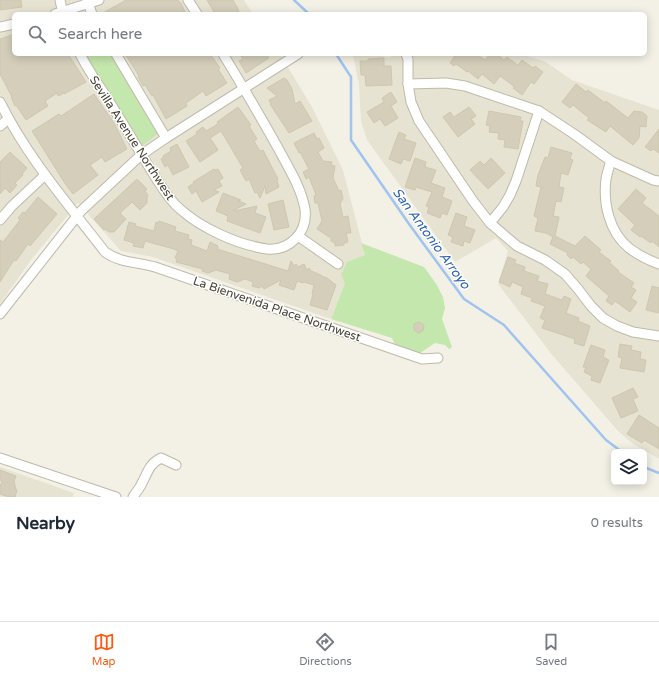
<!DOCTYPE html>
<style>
:root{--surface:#fff;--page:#f2f2f3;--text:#1f2937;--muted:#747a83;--line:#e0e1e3;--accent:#fb5b13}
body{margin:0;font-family:"Varela Round",sans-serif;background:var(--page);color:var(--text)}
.controls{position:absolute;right:12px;bottom:12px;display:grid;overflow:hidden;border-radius:6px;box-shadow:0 2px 10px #0003}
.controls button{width:36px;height:36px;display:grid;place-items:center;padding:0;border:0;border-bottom:1px solid var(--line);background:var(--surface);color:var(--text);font:20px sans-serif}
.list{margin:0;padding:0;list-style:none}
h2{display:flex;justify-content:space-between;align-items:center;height:52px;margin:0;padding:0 16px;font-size:17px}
h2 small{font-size:13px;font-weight:400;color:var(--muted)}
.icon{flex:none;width:22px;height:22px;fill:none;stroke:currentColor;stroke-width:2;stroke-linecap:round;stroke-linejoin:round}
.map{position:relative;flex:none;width:659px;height:497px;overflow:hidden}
.search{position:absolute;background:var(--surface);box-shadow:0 2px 10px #0003;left:12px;right:12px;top:12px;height:44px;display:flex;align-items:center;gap:10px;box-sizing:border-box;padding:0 14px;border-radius:6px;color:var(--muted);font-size:15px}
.sheet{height:124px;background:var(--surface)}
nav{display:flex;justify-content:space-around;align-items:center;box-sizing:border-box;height:56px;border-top:1px solid var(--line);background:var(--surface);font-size:11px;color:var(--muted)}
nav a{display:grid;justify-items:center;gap:2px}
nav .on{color:var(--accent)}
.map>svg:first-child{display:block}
.residential{fill:#e7e3d3}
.green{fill:#c4e7ad}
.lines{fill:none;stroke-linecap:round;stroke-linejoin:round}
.stream{stroke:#a0c3f0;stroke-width:2.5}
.building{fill:#d4ceba;stroke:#cfc7ad}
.minor-casing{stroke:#bebaa7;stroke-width:11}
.minor{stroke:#fff;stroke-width:9}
.labels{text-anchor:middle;stroke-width:3;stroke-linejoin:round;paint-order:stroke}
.street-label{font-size:12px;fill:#454134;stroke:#fff}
.water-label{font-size:13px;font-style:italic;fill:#2d64b1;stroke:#fff}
</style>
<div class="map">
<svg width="659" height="497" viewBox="0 0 659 497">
<rect width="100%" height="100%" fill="#f3f1e5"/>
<!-- residential -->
<g class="residential">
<path d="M0,0H244L253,14H14V54H280L312,107L343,170L365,255L345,283L331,319L153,257L121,251L78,203L31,260L0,304Z"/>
<path d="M351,54H375L388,58L397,54H521L546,62L572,80L659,110V459L633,444L618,431L553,356L498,284L508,251L496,238L455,262L367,140L361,121L359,85L354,59Z"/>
<path d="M0,467L74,493L73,497H0Z"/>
</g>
<!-- green -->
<g class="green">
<path d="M85,54H112L159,133L142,146Z"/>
<path d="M361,243L424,267L437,285L443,297L445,308L442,319L452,347L449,349L445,345L435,343L420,353L395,345L392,338L331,319L345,283L341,275L347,262L365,255Z"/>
</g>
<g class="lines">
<!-- stream -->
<g class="stream">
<path d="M294,0L309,14"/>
<path d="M336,54L351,77V140L409,224L464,299L504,325L606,440L622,452"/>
<path d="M644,467L659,473"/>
</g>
</g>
<!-- building -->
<g class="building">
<path d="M0,0H21L22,7L0,10Z"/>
<path d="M126,0H178L180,3H181L186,14H101Z"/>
<path d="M207,0H233L238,9L239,14H215Z"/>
<path d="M14,34V54H68L86,82L64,94V93L58,96L57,93L45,101L48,106L26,120L16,105L15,106L11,97H12L0,74V39Z"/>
<path d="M125,54H210L220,68L218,69L227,83L206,96L203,91L186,103L187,106L166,119L153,95L152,96L145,85L143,86L138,77L139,76Z"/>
<path d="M245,54H266L269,58L246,73L239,61L243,59L241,56Z"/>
<path d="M456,54H476L485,60L490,54H497L504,60L507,57L518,65L522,60L533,68L535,66L543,72L534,84L531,82L522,95L513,88L515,87L500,76L494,84L482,74L478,79L468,71L467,72L456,64L454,66L450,63Z"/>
<path d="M384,58V66H391L392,85L366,86L365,75H361L360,61H368V59Z"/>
<path d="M284,78L287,80L292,89L295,104L300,101L312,121L289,133L270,104H271L269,100L277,96L267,88Z"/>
<path d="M576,84L586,92L588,90L605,103L606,101L628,118L634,111L642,112L647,116L646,127L640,126L639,138L633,145L610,126L606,132L587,120L589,118L573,105L570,108L562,102Z"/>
<path d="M391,92L397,102L391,106L398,118L385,126L380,119L374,123L367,112L384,102L382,98Z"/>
<path d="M94,94L114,123L127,149L105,162L102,157L90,165L98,175L73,194L66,185L32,131L59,114L61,116Z"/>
<path d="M238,107L251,125L249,126L257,139L254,141L260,151L263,150L278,179L277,180L279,187L266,194L265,186L260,198L257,192L255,193L249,179L246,181L240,170L243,168L221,131L210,138L218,150L200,162L186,141L197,134L196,132L203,127L206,131L218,124L217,122Z"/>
<path d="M469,107L476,116L471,119L475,124L458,137L443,117L450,112L454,117Z"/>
<path d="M489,111L521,117L520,121H523L518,149L504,147L505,140L498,139L499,133L489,132L490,126L486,125Z"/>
<path d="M659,129V153L653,149L651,151L645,147Z"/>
<path d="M399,132L406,135L404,139L416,143L410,161L403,159L401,164L389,159Z"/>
<path d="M314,133L317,139L319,138L324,148L318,152L323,161L332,162L331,165L335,166L333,178L339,191L341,190L343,198L340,204L343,217L348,216L351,233H346L348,242L344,243V245L335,246V243L331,241V238L317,229L322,221L318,203H315L314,196L316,195L309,177L306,179L303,172L309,169L300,152L299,153L294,143Z"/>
<path d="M177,144L189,167L173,175L168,165L165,167L161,159L164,157L163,156L171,151L170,148Z"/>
<path d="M551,147L572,153L570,159L573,160L568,175L561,173L559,187L564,188L561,202L556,201L553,216L559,217L555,236L575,246L585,236L601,250L599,252L611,261L609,262L619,271L618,272L634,283L631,287L636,290L631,298L637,302L630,312L615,301L612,305L606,301L609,296L586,276L591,269L583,262L581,264L573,257L571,259L567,255L568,253L550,244L553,237L546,233L535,231L538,218L534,216L541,187L536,186L538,175L545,157L548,158Z"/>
<path d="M10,152L27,168L22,174L23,175L15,183L17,185L10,193L5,188L0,194V162Z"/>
<path d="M415,158L426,162L425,167L436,170L431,183L445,188L442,197L452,201L447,215L442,213L440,218L427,213L429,207L426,206L432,192L416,187L415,190L405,187Z"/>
<path d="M491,158L505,173L488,189L470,170L480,161L484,165Z"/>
<path d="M214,169L215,170L218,169L223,178L219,181L222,186L214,190L219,192L202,202L196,191L192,194L188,187L194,183L193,182Z"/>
<path d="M137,179L147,189L145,191L148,195L147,197V203L140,210L132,202L120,213L126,219L114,232H109L105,229L104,230L94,219Z"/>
<path d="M636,189L646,198L642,203L659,216V247L652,241L651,243L641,236L640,237L631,230L635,225L618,209Z"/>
<path d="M223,193L241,200L238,201L246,204L234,210V211L257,206L255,213L266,217L260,233L227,221L228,216L216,211Z"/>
<path d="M38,197L57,214L30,246L28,244L16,261L14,260L0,282V240L3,242L20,220L18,218L23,212L25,213Z"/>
<path d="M283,200L289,227L274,230L268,204Z"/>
<path d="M456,213L467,217L464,226L475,230L470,243L464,241L463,246L451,242L453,237L448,235Z"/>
<path d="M159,221L176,227L175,231L189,235L188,239L192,240L191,245L207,251L210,242L218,246L217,249L288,271L291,261L294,266L296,264L298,267L304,264L307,270L309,268L311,271L321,275V276L327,278L336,285L327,310L310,305L313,294H312L314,285L304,282L303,283L297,281L294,290L279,285L281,280L264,289L262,286L259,288L255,287L252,286L253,282L245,279L237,282L229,279L230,274L216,270L208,273L202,271L203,269L176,262L177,259L175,258L178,251L174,249L145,241L143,248L133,246L134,243L124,240L129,222L136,224L135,226L154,231L156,222L158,223Z"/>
<path d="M508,257L516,260L514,263L525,267L524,271L539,276L537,281L548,284L545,294L562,300L564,296L571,299L566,313L579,318L578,321L590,326L584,346L574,343L575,339L542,328L545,320L540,318L545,306L531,301L532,298L521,294L523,287L512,282L510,287L499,282Z"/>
<path d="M652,286L659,288V313L646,310Z"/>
<path d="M419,322L424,325L423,331L418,333L414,330V324Z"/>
<path d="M620,344L632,346L631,350L641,352L640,359L646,360L644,372L620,368L622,358L618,357Z"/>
<path d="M591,345L605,350L603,357L609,360L600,383L591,380L592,376L584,372L586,367H583Z"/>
<path d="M633,388L638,397L633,399L638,411L621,418L612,398Z"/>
<path d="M639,415L659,428V449L644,440L642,443L627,434Z"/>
<path d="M0,470L16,476L14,481L16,490H17L15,497H8L0,494V487L2,481L0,480Z"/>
</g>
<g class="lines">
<!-- minor casing -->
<g class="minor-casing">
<g id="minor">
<path d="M60,0L63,14"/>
<path d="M87,0L92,14"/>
<path d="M188,0L197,14"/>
<path d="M55,14L99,0"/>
<path d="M0,27L14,24"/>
<path d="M80,54C90,74 104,92 115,111C129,133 142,156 156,178C163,189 170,201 180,209C201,228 238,245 267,249C290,251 308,232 305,209C301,187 288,167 278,148C260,116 242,85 223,54"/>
<path d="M116,54L166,138"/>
<path d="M406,54L408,59V84L411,102L419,121L473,201L490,223L517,246L545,260L565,274L578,289L591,306L603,318L617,326L633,332L659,336"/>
<path d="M408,84L446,83L465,86L539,111L574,134L611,161L653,180L659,181"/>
<path d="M0,102C27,157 68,204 105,252C120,263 138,262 155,267L422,359L438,358"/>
<path d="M0,126L8,119"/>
<path d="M611,161C609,167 607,173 606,179C603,203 609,232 629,248C638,255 648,260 659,264"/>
<path d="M0,220L12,206L45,175"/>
<path d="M490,223L503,207L510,195L516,181L539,111"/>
<path d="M298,236L338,264"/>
<path d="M0,314L81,211L141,155L166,138L298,54"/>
<path d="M0,458L116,497"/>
<path d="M133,497C136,492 140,488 142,483C148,472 149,464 161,458L176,465"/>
</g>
</g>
<!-- minor -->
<use href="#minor" class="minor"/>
</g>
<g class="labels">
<!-- street labels -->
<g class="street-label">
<text transform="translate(132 138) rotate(57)" y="4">Sevilla Avenue Northwest</text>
<text transform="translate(277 309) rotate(19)" y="4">La Bienvenida Place Northwest</text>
</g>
<!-- water labels -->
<g class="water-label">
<text transform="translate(432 238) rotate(54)" y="5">San Antonio Arroyo</text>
</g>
</g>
</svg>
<div class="controls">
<button><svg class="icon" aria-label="layers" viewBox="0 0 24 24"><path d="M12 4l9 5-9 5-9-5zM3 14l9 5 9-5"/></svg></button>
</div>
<div class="search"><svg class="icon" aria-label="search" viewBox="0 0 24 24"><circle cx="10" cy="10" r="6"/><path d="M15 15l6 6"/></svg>Search here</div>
</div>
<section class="sheet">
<h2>Nearby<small>0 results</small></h2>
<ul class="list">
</ul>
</section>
<nav>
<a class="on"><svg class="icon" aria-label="map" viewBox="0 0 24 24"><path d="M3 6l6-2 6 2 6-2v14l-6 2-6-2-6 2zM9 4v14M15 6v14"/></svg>Map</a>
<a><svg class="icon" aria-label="directions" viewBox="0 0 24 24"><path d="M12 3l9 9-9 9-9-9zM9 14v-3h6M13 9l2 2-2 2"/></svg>Directions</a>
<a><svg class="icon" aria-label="saved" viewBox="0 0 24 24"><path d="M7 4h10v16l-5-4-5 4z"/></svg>Saved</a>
</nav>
